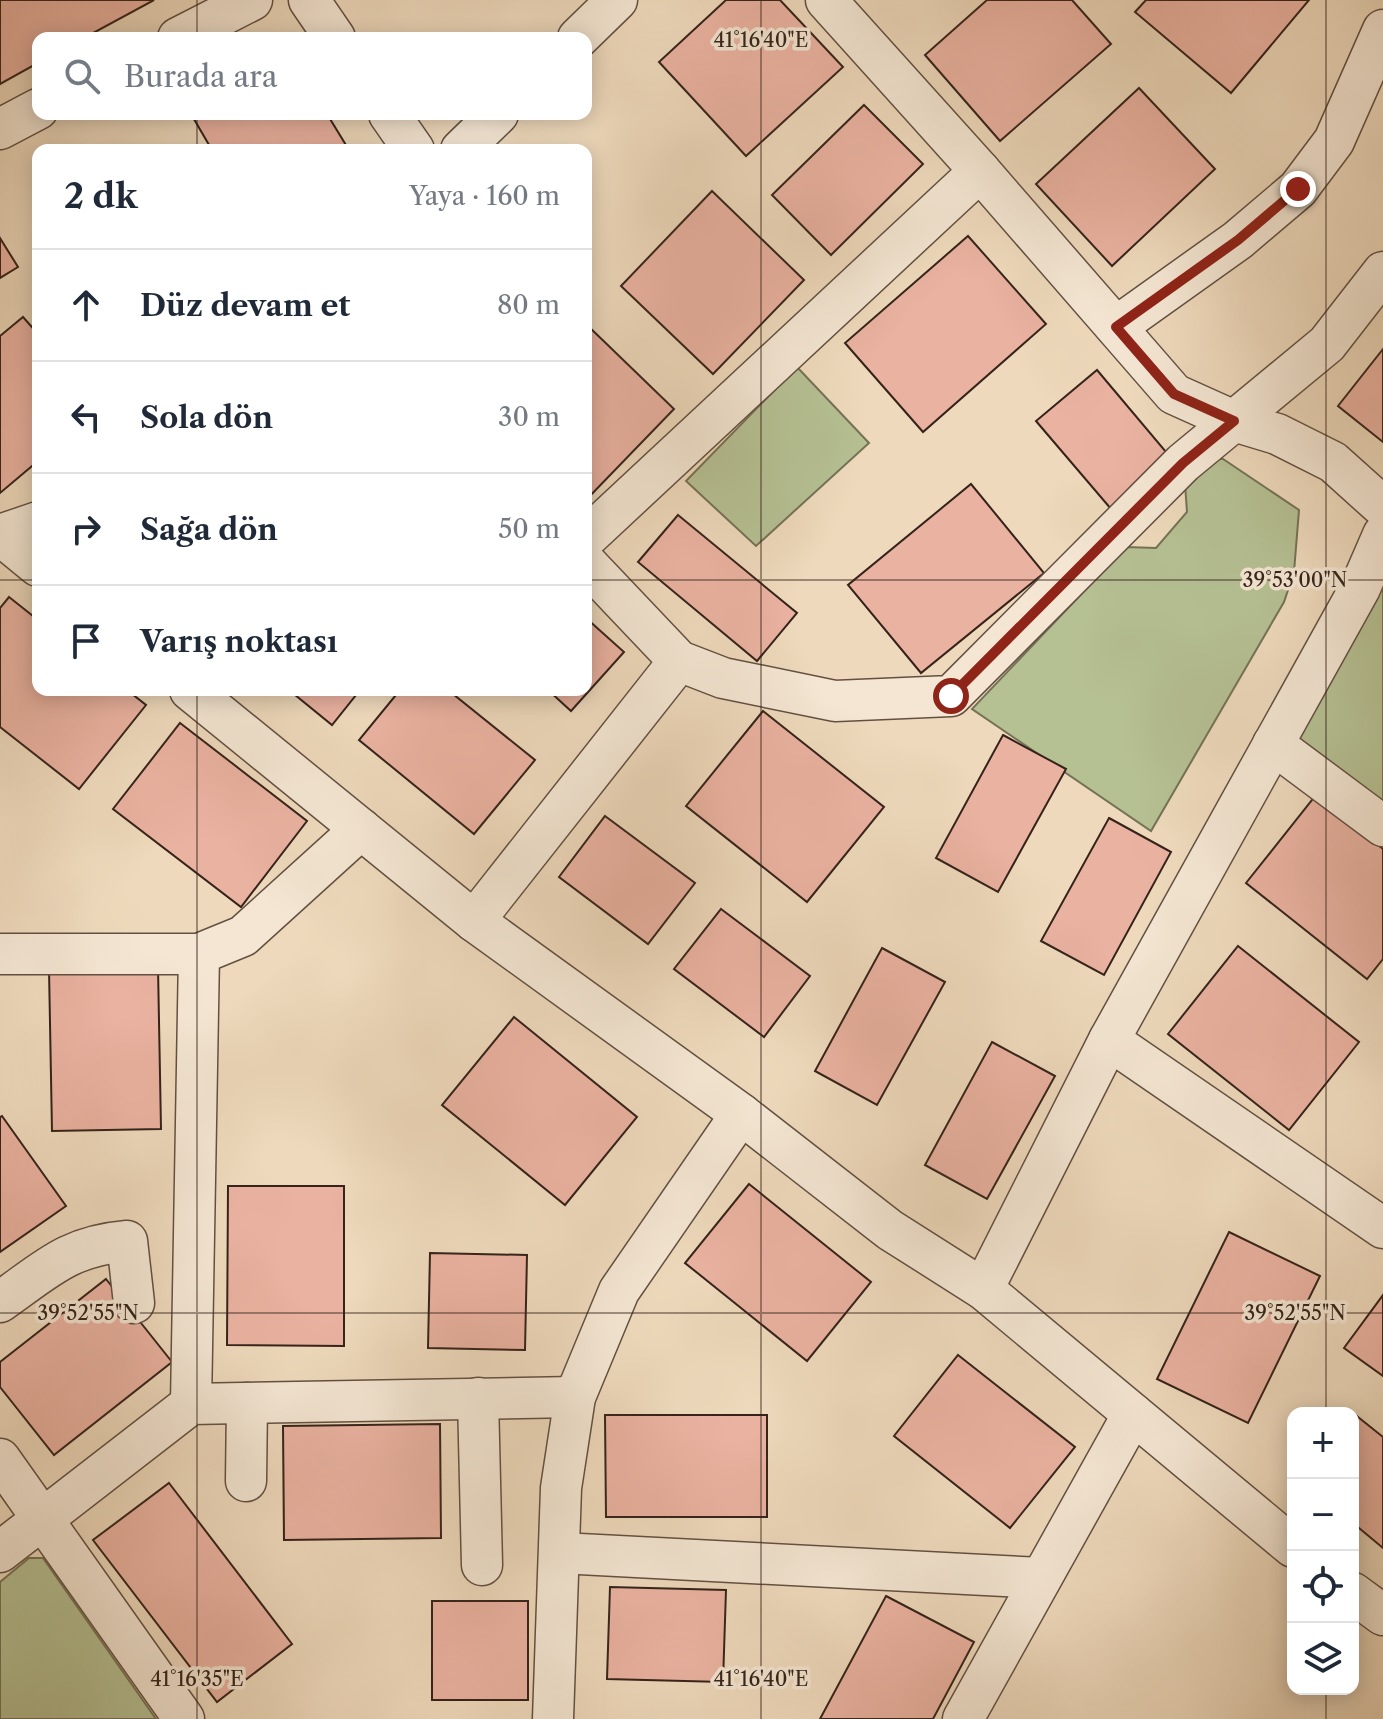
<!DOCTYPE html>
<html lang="tr">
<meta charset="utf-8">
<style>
:root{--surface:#fff;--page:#f6f6f7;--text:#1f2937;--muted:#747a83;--line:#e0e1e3}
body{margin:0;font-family:"Libre Caslon Text",serif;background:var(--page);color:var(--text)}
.controls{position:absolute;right:24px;bottom:24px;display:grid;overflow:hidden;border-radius:16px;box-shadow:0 4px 20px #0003}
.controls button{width:72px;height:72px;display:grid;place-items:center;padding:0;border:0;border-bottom:2px solid var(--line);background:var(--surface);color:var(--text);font:40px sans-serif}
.stop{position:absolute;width:24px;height:24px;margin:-18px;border:6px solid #8f2418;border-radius:50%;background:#fff}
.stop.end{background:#8f2418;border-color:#fff;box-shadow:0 2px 8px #0008}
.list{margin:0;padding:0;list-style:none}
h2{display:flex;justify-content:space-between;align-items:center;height:104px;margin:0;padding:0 32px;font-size:34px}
h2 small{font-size:26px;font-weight:400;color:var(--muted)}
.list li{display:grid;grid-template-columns:52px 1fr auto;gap:24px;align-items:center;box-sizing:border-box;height:112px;padding:0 32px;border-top:2px solid var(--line)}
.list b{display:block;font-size:30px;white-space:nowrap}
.list em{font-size:26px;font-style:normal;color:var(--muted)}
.icon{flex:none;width:44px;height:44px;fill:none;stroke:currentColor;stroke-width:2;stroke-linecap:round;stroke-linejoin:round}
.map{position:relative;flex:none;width:1383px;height:1719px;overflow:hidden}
.search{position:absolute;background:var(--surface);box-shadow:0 4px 20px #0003;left:32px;top:32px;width:560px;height:88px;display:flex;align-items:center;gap:20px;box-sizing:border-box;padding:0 28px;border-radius:16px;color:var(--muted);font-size:30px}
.panel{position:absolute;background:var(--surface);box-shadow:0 4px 20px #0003;left:32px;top:144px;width:560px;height:552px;border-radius:16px}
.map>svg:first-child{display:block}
.green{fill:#b5c093;stroke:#757256;stroke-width:2}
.building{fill:#eab2a1;stroke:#35231a;stroke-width:2}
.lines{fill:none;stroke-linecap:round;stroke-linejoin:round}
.minor-casing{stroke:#635042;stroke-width:43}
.minor{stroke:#f4e6d3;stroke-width:40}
.route{stroke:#8f2418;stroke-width:10}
.ticks{fill:none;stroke:#35231a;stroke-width:2;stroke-opacity:0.45}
.ticks-label{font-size:20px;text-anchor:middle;fill:#35231a;stroke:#f4e6d3;stroke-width:7;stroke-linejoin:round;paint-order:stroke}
</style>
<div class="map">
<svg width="1383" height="1719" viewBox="0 0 1383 1719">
<rect width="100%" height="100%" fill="#eed9bc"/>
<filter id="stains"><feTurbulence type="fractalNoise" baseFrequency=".0025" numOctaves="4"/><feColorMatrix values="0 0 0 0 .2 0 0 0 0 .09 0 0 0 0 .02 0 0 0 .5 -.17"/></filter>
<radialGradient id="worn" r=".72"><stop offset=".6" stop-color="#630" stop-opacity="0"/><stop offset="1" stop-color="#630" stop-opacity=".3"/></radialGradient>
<!-- green -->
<g class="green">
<path d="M797,367L869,443L756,546L686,481Z"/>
<path d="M1206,459H1223L1299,510L1294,572L1284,602L1151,831L972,709L1126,547L1156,548L1187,512L1185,484Z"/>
<path d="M1383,570V809L1289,739Z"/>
<path d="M29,1558H43L156,1719H0V1582Z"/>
</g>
<!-- building -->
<g class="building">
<path d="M0,0H154L84,38H38V63L0,84Z"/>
<path d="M726,0H780L843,67L746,156L659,62Z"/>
<path d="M987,0H1072L1111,44L1000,141L925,55Z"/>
<path d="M1146,0H1309L1231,93L1135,12Z"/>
<path d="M1139,88L1215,169L1112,266L1036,184Z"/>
<path d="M864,105L923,164L831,255L772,195Z"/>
<path d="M191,114H327L349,150H212Z"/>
<path d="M712,191L804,280L713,374L621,286Z"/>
<path d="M968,236L1046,324L923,432L845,343Z"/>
<path d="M0,238L18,267L0,278Z"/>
<path d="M23,317L38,334V461L0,493V336Z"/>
<path d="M586,324L674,409L586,500Z"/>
<path d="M1383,349V442L1338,406Z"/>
<path d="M1097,370L1172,459L1111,509L1036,421Z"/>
<path d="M971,484L1044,573L921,673L848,585Z"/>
<path d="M678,515L797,613L757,661L638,562Z"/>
<path d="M9,597L38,620V690H127L146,705L79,789L0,727V608Z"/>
<path d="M586,618L624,652L571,711L548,690H586Z"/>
<path d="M289,690H360L332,725Z"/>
<path d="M400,690H448L535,760L474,834L359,740Z"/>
<path d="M763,711L884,807L807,902L686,806Z"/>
<path d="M180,723L307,821L241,907L113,809Z"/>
<path d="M1003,735L1066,769L998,892L936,858Z"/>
<path d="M1316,795L1383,849V959L1367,979L1246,883Z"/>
<path d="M605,816L695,883L648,944L559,877Z"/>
<path d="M1109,818L1171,852L1104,975L1041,941Z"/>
<path d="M721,909L810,976L764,1037L674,969Z"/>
<path d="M1238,946L1359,1042L1289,1130L1168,1034Z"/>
<path d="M882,948L945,982L877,1105L815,1071Z"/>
<path d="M158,967L161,1129L52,1131L49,969Z"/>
<path d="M514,1017L637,1117L565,1205L442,1105Z"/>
<path d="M992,1042L1055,1076L987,1199L925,1165Z"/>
<path d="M2,1116L66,1206L0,1252V1117Z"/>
<path d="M749,1184L871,1282L807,1361L685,1263Z"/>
<path d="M228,1186H344V1346L227,1345Z"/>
<path d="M1229,1232L1320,1276L1248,1423L1157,1379Z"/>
<path d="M430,1253L527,1255L525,1350L428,1348Z"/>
<path d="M106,1279L172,1362L54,1455L0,1387V1362Z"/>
<path d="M1383,1295V1376L1344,1348Z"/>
<path d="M958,1355L1075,1447L1010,1528L894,1436Z"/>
<path d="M1353,1413L1383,1437V1548L1353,1523Z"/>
<path d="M605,1415H767V1517H606Z"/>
<path d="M440,1424L441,1538L284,1540L283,1426Z"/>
<path d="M169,1483L292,1644L217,1702L93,1540Z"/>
<path d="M610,1587L726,1590L723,1682L607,1679Z"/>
<path d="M886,1596L974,1642L933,1719H820Z"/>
<rect x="432" y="1601" width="96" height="99"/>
</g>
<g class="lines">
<!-- minor casing -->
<g class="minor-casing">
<g id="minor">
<path d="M309,0L335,38"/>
<path d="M826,0L980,171L1174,394L1234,421L1277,434L1333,462L1383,507"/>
<path d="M178,38L252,0"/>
<path d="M578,38L617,0"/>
<path d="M389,114L414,150"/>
<path d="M0,129L38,109"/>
<path d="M461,150L498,114"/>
<path d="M1116,327L1238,240L1298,189L1334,141L1383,30"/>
<path d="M0,535L38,566"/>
<path d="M0,535L38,522"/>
<path d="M586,538L980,171"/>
<path d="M586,563L679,661L723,678L835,701L951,696L1183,463L1327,344L1383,272"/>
<path d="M190,690L474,921L741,1114L890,1230L983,1289L1293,1547"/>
<path d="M1273,744L1383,826"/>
<path d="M474,921L679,661"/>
<path d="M0,954H199L243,936L361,829"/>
<path d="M1109,1040L1383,1228"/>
<path d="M983,1289L1109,1040L1360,588L1383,535"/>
<path d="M0,1302C47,1269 68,1246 127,1241L134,1303"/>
<path d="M478,1398L482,1565"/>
<path d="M191,1404L199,954"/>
<path d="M0,1459L184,1719"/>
<path d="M246,1481L247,1403"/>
<path d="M0,1552L191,1404L575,1397"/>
<path d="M560,1553L1041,1578"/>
<path d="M1353,1593L1383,1615"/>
<path d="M553,1719L561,1488L575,1397L619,1291L741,1114"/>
<path d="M963,1719L1133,1414"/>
</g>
</g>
<!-- minor -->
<use href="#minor" class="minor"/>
</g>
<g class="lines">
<!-- route -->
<path class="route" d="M951,696L1183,463L1234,421L1174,394L1116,327L1238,240L1298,189"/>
</g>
<!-- ticks -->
<path class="ticks" d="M197,0V38M761,0V1719M1326,0V1413M197,114V150M0,580H38M586,580H1383M197,690V1719M0,1313H1383M1326,1689V1719"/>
<g class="ticks-label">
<text x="761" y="47">41°16'40"E</text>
<text x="1295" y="587">39°53'00"N</text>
<text x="88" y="1320">39°52'55"N</text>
<text x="1295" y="1320">39°52'55"N</text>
<text x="197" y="1686">41°16'35"E</text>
<text x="761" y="1686">41°16'40"E</text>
</g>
<rect width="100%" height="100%" filter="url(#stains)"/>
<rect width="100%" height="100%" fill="url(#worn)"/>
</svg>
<div class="controls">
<button>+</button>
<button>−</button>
<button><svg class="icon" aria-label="locate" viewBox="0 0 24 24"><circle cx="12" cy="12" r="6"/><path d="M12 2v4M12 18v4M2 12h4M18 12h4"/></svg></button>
<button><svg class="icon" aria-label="layers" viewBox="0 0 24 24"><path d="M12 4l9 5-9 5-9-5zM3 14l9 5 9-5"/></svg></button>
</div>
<div class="stop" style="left:951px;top:696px"></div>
<div class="stop end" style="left:1298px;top:189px"></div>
<div class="search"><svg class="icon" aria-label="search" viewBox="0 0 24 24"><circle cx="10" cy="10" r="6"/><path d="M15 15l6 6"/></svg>Burada ara</div>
<section class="panel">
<h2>2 dk<small>Yaya · 160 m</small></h2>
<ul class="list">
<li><svg class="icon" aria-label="ahead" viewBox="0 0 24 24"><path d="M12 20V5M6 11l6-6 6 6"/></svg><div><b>Düz devam et</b></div><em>80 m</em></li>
<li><svg class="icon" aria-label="left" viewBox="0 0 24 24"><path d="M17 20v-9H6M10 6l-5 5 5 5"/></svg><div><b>Sola dön</b></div><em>30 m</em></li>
<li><svg class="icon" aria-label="right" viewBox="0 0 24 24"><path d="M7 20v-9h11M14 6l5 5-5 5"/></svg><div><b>Sağa dön</b></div><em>50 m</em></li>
<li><svg class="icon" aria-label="arrive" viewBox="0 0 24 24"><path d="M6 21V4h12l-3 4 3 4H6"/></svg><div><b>Varış noktası</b></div></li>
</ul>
</section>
</div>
